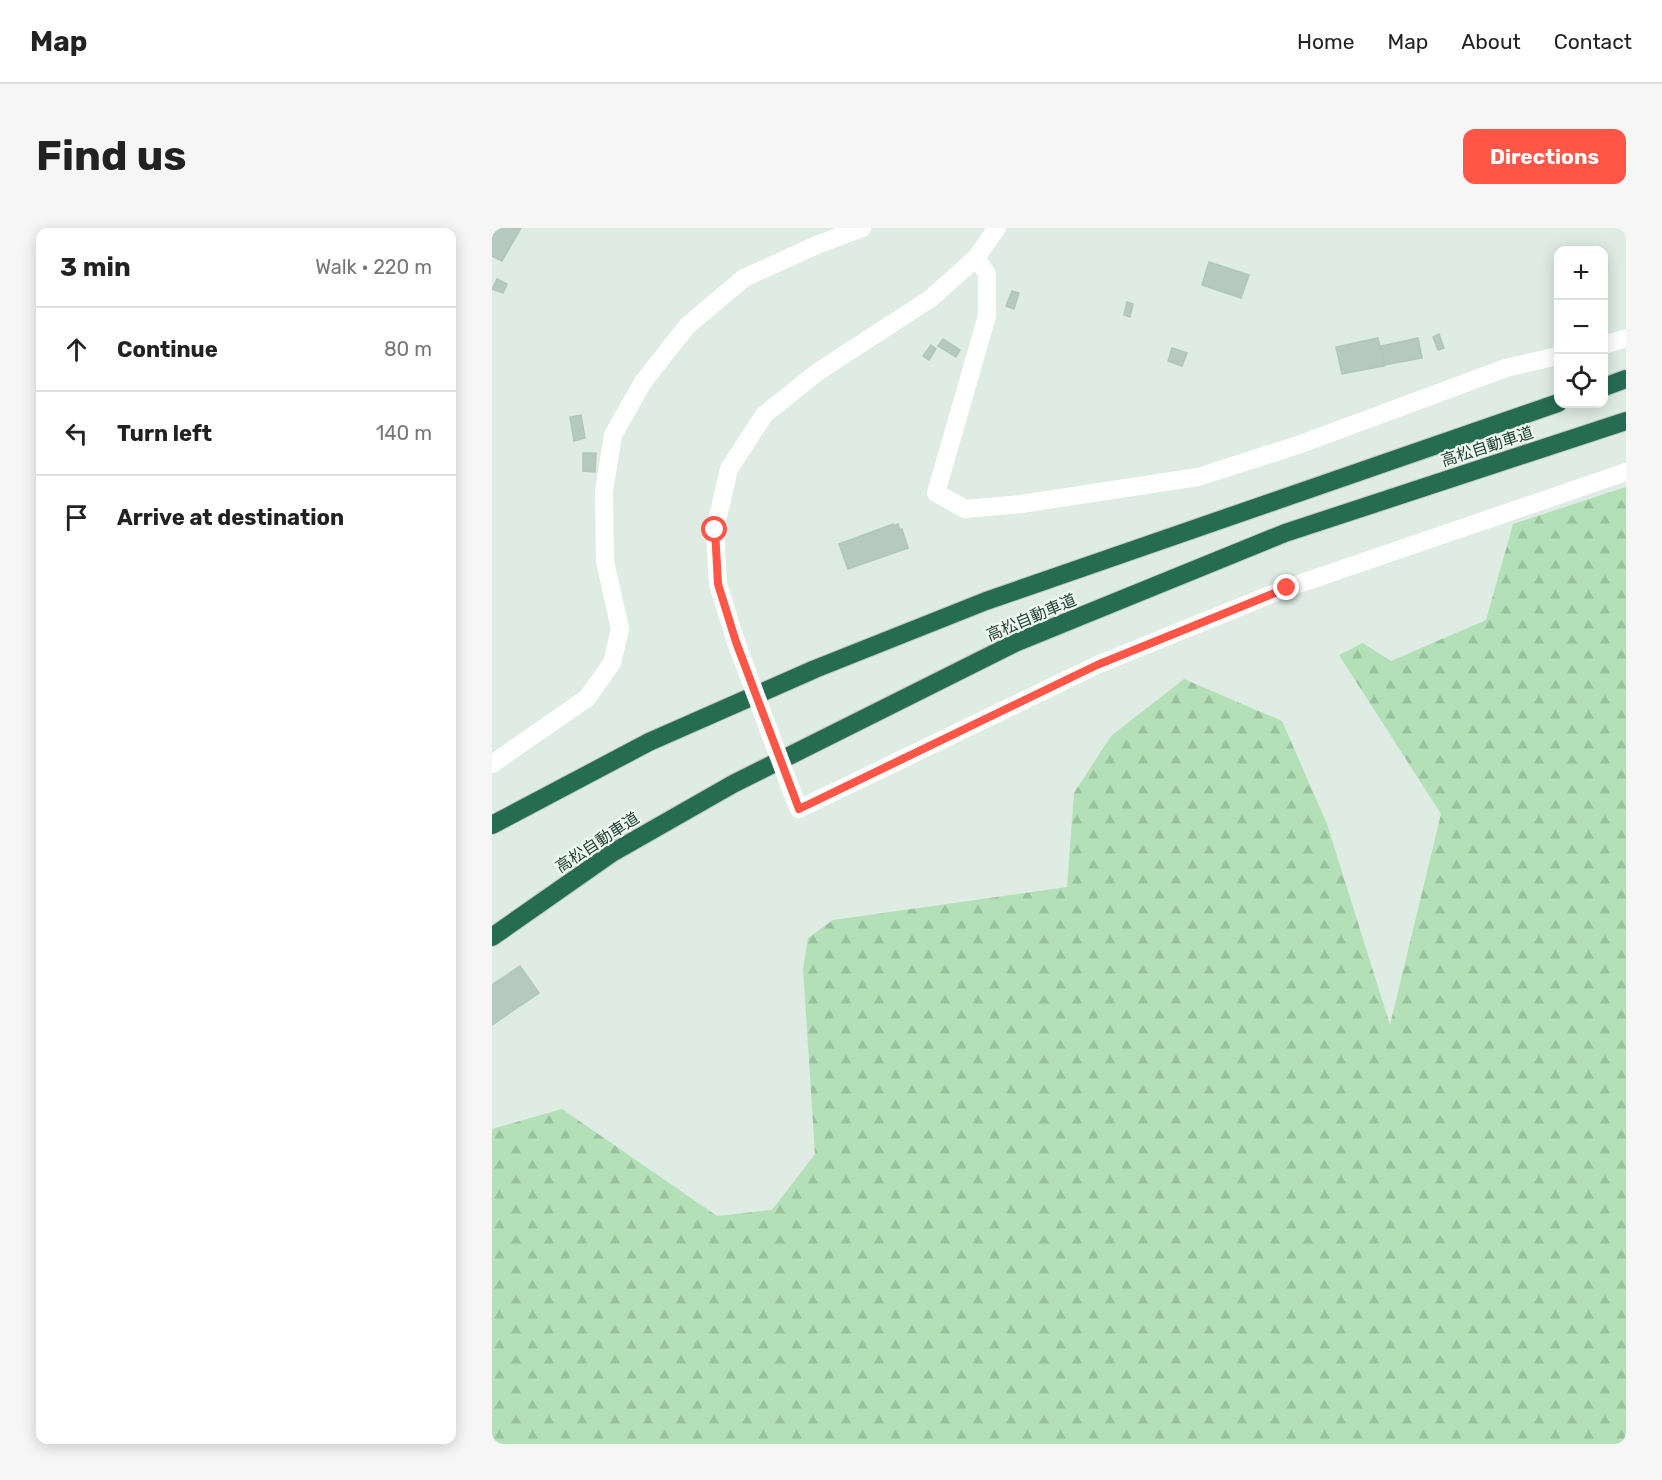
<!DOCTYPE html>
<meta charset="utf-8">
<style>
:root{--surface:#fff;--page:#f6f6f6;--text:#222;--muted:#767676;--line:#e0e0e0;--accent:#ff5648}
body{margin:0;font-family:Rubik,"Noto Sans JP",sans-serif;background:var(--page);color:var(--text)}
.controls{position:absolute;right:18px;top:18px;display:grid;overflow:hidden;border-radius:12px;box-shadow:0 3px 15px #0003}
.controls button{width:54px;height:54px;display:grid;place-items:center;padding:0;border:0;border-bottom:2px solid var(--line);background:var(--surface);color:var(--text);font:30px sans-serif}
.stop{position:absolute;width:18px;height:18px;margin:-14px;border:4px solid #ff5648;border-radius:50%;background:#fff}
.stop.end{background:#ff5648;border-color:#fff;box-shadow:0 2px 6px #0008}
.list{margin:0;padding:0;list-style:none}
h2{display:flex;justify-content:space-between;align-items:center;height:78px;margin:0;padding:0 24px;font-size:26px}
h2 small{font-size:20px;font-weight:400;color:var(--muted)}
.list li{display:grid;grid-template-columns:39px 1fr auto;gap:18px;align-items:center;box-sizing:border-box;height:84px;padding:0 24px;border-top:2px solid var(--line)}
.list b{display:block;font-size:22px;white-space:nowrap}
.list em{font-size:20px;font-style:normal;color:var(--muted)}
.icon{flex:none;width:33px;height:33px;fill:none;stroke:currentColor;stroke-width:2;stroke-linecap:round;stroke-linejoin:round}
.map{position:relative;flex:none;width:1134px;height:1216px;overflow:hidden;border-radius:12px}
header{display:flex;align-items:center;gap:36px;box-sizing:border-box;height:84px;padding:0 30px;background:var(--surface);border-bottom:2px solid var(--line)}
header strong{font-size:28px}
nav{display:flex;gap:33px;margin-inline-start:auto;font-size:21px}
.intro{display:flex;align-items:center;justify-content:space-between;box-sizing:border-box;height:144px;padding:0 36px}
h1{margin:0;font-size:42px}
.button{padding:15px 27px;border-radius:12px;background:var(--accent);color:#fff;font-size:21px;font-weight:700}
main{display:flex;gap:36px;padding:0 36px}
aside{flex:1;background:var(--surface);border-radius:12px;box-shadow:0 3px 15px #0003}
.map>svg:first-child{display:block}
.forest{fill:url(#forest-firs)}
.building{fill:#b6c9be;stroke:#b0c6b9;stroke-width:1.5}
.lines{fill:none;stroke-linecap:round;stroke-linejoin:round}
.motorway-casing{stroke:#c0c9c5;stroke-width:20}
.minor{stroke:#fff;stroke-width:18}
.tertiary{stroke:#fff;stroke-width:18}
.motorway{stroke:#266c52;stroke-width:18}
.tertiary-bridge{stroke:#fff;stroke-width:18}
.route{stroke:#ff5648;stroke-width:8}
.labels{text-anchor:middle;stroke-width:4.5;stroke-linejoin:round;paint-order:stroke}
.street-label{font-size:16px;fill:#1d3d2f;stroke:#eff8f2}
</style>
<header>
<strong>Map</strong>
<nav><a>Home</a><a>Map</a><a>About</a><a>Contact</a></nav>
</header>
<div class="intro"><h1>Find us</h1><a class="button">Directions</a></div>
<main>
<aside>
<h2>3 min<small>Walk · 220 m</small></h2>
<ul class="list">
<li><svg class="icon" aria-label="ahead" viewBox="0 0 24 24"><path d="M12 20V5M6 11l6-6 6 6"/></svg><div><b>Continue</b></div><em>80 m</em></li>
<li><svg class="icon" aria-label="left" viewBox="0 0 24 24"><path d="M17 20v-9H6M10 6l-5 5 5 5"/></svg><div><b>Turn left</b></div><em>140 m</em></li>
<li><svg class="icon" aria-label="arrive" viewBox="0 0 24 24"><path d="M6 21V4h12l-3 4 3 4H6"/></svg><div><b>Arrive at destination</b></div></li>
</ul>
</aside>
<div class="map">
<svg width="1134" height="1216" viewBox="0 0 1134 1216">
<defs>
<pattern id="forest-firs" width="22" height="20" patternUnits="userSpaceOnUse" patternTransform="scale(1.5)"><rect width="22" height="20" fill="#b4e0b8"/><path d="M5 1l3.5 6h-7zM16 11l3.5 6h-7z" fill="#9ac19e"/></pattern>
</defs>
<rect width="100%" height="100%" fill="#deece3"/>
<!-- forest -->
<path class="forest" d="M1134,259V1216H0V901L70,881L225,988L280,982L323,926L311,741L316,710L341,692L575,659L582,565L619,508L692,451L790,493L835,596L898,797L949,586L847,427L871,415L899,433L994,392L1021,296Z"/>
<!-- building -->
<g class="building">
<path d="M0,0H29L10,33L0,28Z"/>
<path d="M717,34L757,47L749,70L710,57Z"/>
<path d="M5,51L15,56L11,65L0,61Z"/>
<path d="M520,63L527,65L522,81L514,78Z"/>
<path d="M635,74L641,76L638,89L632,87Z"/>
<path d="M947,106L952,120L946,122L941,109Z"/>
<path d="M886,110L892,138L850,146L844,119Z"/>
<path d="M926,110L930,130L893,137L889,118Z"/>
<path d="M451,111L468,122L464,129L446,118Z"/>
<path d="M439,117L444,121L437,132L431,128Z"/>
<path d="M680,120L695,125L690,138L676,133Z"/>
<path d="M89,187L93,210L82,213L78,189Z"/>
<path d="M91,225H104L103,244L91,243Z"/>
<path d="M401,296V298L406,296L408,302L410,301L416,320L356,341L347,316Z"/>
<path d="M28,738L47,765L0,797V757Z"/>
</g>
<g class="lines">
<!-- motorway casing -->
<g class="motorway-casing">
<g id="motorway">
<path d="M1112,159L1134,151"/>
<path d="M0,597L157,514L323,441L494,373L1066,175"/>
<path d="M0,709L120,625L241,556L523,415L793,305L1134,193"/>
</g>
</g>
<!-- minor -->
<g class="minor">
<path d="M484,30L495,46V88L444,265L473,281L529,276L706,249L806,217L1014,140L1066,128"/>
<path d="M1112,117L1134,110"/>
<path d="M0,536L95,470L120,435L128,401L113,333L112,263L121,207L151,154L195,98L252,50L327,16L370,0"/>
<path d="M307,581L605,437L795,360L1134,244"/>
</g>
<!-- tertiary -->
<g class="tertiary">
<path d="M244,414L226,356L223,302L237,241L272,187L327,143L438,71L484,30L505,0"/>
<path d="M300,564L307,581"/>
</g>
<!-- motorway -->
<use href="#motorway" class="motorway"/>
<!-- tertiary-bridge -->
<path class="tertiary-bridge" d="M244,414L300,564"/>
</g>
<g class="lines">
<!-- route -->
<path class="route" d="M223,302L226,356L244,414L307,581L605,437L795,360"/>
</g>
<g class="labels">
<!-- street labels -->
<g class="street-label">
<text transform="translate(995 218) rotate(-18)" y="6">高松自動車道</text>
<text transform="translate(539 389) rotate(-23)" y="6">高松自動車道</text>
<text transform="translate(105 614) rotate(-33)" y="6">高松自動車道</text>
</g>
</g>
</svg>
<div class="controls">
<button>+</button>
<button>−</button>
<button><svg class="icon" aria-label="locate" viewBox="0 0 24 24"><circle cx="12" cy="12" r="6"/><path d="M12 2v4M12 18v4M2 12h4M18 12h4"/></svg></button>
</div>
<div class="stop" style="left:223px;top:302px"></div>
<div class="stop end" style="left:795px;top:360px"></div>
</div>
</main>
